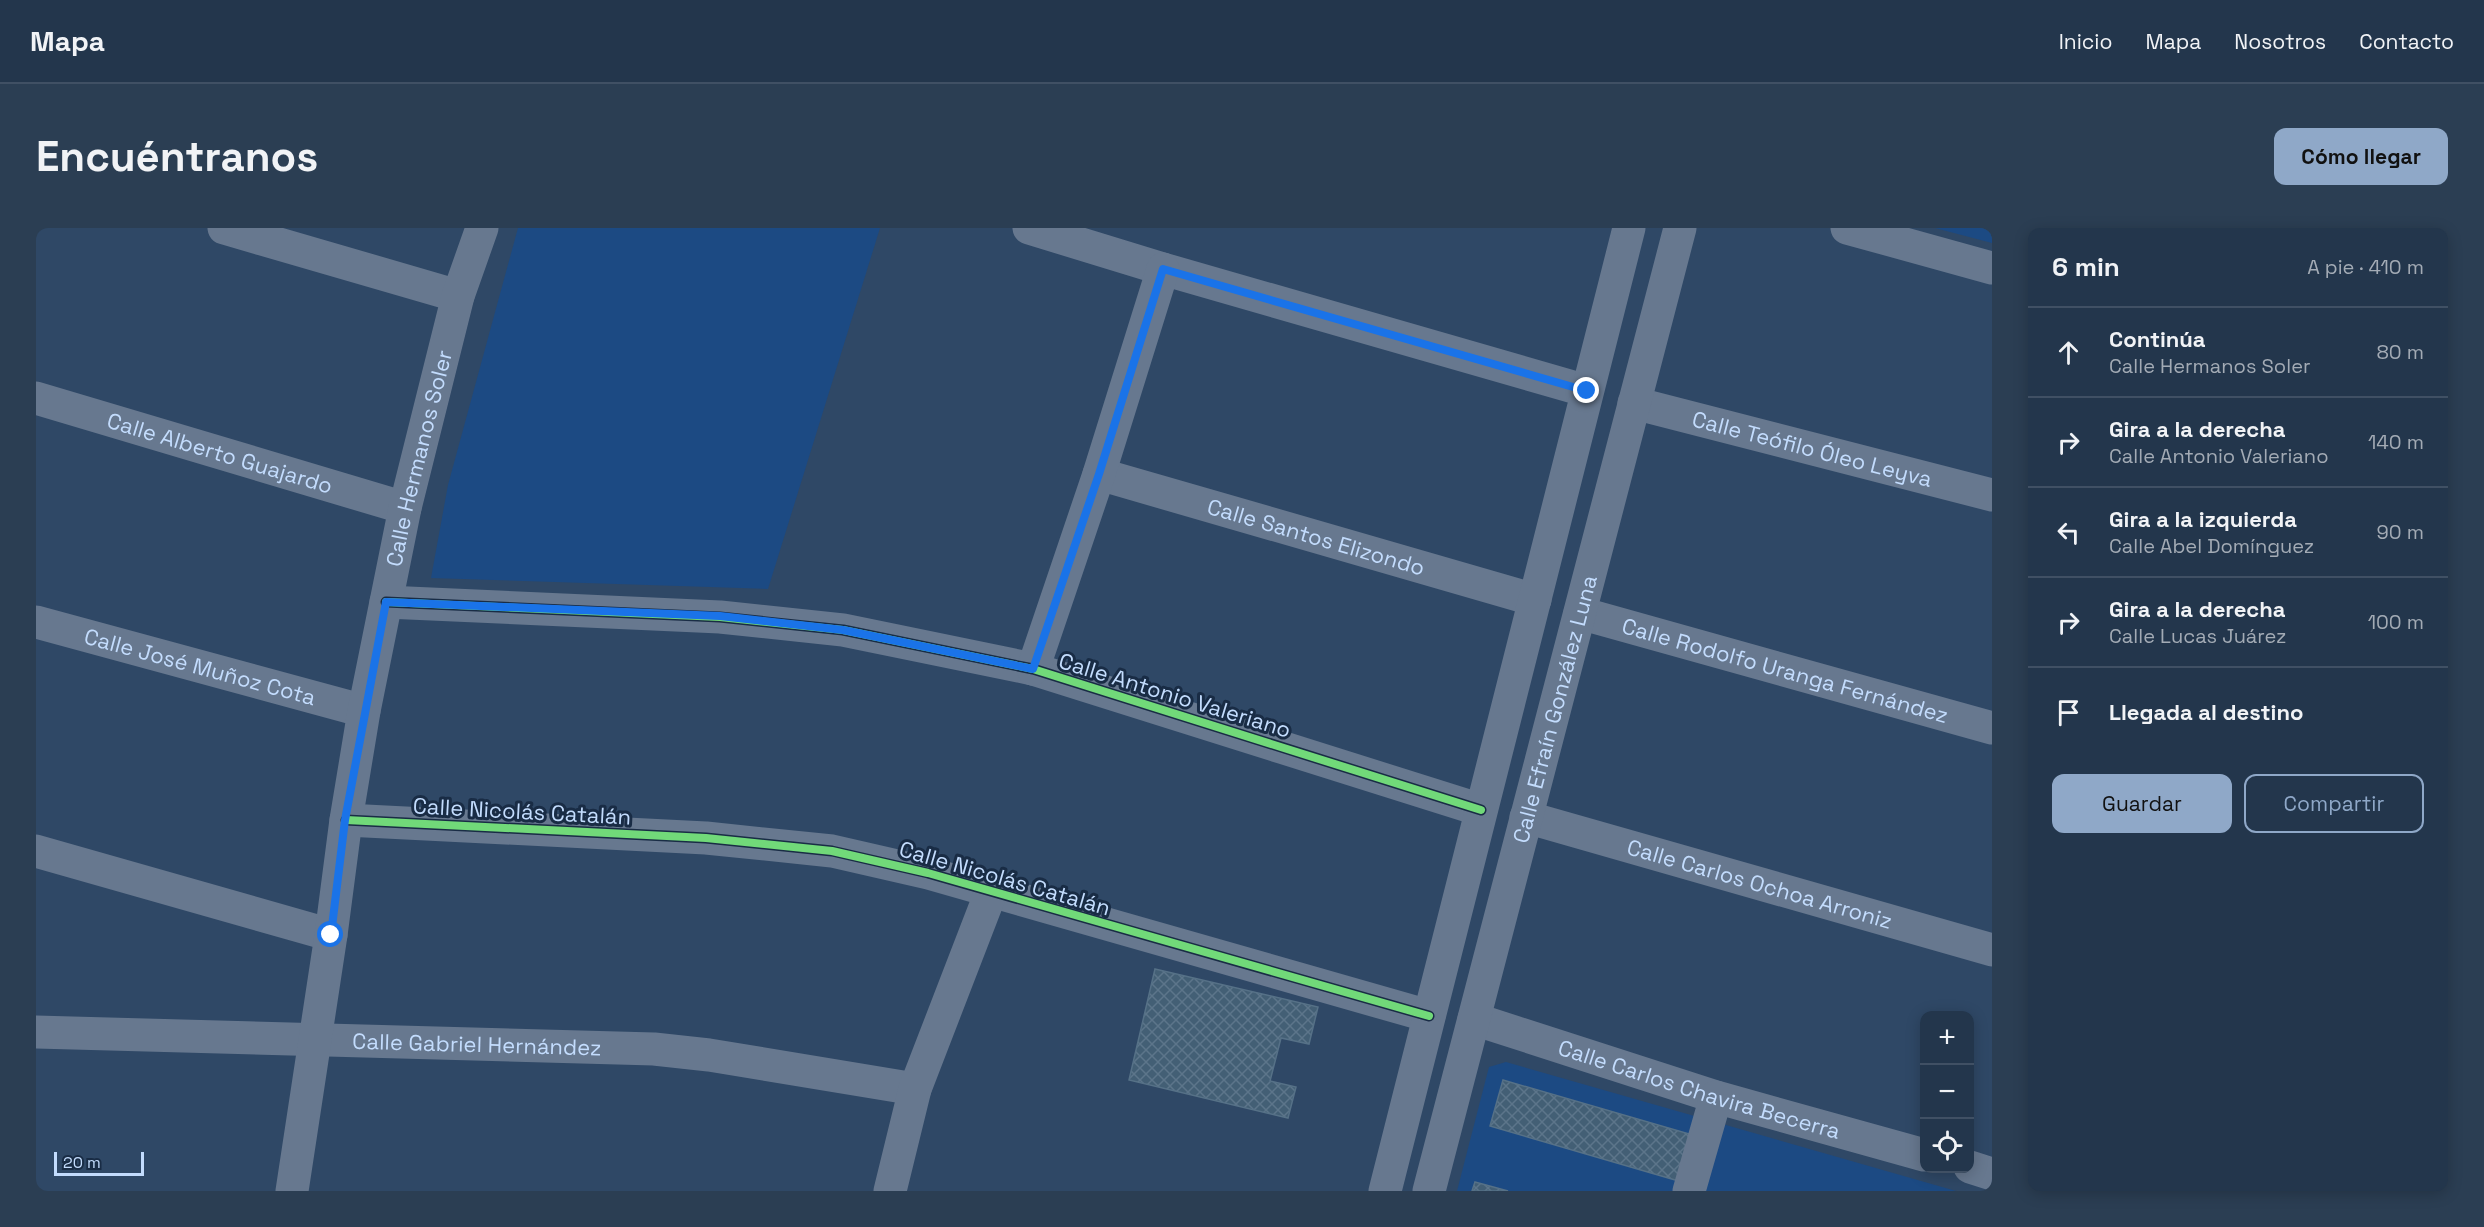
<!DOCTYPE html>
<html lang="es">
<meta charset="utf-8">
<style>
:root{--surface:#23364c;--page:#2b3e53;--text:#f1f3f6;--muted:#a3abb5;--line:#405064;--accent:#8fa8c8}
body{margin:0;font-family:"Space Grotesk",sans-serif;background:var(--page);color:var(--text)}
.controls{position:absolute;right:18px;bottom:18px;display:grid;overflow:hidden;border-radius:12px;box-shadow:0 3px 15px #0003}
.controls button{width:54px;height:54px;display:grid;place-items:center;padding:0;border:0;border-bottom:2px solid var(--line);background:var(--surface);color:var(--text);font:30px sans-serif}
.scale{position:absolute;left:18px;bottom:15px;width:90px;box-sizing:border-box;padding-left:6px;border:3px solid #c3dcfd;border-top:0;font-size:16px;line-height:21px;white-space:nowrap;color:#c3dcfd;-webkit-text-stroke:4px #192c45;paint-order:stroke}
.stop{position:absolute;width:18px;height:18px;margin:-14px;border:4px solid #1a73e8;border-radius:50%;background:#fff}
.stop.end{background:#1a73e8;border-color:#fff;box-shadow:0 2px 6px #0008}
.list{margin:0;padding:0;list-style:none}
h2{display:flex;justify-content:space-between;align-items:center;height:78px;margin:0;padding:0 24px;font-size:26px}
h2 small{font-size:20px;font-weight:400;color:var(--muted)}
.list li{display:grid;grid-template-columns:39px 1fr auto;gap:18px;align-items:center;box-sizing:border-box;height:90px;padding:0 24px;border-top:2px solid var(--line)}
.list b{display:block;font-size:22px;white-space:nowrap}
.list p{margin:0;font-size:20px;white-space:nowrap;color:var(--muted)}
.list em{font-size:20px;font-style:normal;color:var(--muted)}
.actions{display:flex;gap:12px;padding:18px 24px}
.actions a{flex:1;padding:14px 0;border:2px solid var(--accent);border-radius:12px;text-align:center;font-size:21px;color:var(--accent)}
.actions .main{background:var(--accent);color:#111}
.icon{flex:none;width:33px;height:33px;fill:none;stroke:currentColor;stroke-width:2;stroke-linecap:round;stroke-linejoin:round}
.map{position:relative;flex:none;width:1956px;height:963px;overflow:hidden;border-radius:12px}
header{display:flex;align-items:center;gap:36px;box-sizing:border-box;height:84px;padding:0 30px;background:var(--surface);border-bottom:2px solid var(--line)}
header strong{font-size:28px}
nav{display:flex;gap:33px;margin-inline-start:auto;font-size:21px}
.intro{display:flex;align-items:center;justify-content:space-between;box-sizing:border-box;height:144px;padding:0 36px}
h1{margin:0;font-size:42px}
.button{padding:15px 27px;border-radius:12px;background:var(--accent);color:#111;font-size:21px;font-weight:700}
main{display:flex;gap:36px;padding:0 36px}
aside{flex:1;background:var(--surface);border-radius:12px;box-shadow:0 3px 15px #0003}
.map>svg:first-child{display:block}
.built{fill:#1c4a83}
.building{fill:url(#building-cross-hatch);stroke:#567187;stroke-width:1.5}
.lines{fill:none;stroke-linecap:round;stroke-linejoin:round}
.minor{stroke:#67788f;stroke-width:33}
.cycleway-casing{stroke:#192c45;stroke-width:11}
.cycleway{stroke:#71d979;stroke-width:8}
.route{stroke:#1a73e8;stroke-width:8}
.labels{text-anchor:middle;stroke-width:6;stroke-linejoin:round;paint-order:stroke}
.street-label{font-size:22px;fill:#c3dcfd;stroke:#192c45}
</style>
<header>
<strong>Mapa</strong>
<nav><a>Inicio</a><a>Mapa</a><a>Nosotros</a><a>Contacto</a></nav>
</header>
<div class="intro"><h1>Encuéntranos</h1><a class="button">Cómo llegar</a></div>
<main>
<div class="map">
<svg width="1956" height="963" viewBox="0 0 1956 963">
<defs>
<pattern id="building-cross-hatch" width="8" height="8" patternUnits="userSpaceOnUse" patternTransform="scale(1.5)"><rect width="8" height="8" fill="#435f75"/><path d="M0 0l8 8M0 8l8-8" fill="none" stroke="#5c758a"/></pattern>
</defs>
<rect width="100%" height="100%" fill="#2f4866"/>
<!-- built -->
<g class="built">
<path d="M482,0H844L732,361L395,350L412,257Z"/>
<path d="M1899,0H1956V15Z"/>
<path d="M1470,834L1920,963H1421L1453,839Z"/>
</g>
<!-- building -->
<g class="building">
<path d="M1119,741L1282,779L1273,816L1245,810L1234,853L1260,859L1252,890L1093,852Z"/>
<path d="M1467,852L1667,910L1653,956L1454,898Z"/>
<path d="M1439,954L1472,963H1436Z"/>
</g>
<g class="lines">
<!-- minor -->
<g class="minor">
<path d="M188,0L422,68"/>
<path d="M993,0L1127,41L1551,163"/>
<path d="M1811,0L1956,40"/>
<path id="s1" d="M0,170L369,280"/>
<path id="s2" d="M1598,175L1956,267"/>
<path id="s3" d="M1063,246L1499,372"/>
<path d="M350,374L684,389L807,402L997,441L1445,582"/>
<path id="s4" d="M1544,385L1956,500"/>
<path id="s5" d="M0,394L328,483"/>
<path d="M997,441L1063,246L1127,41"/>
<path id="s6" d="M1490,589L1956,722"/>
<path d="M310,592L670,610L796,623L892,645L1393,788"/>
<path d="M0,623L295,707"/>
<path id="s7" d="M1438,791L1680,869L1888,927"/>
<path id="s8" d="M0,804L618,821L673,827L879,861"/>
<path d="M1934,939L1956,946"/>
<path id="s9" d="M256,963L295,707L310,592L328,483L369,280L422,68L446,0"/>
<path d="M854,963L879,861L955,664"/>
<path d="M1349,963L1593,0"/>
<path id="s10" d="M1393,963L1644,0"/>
<path d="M1653,963L1680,869"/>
</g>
<!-- cycleway casing -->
<g class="cycleway-casing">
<g id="cycleway">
<path d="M350,374L684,389L807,402L997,441L1445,582"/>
<path d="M310,592L670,610L796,623L892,645L1393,788"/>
</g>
</g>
<!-- cycleway -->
<use href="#cycleway" class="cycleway"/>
</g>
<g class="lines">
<!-- route -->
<path class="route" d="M295,707L309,592L350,374L684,388L807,402L997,441L1063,246L1127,41L1551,163"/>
</g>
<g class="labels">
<!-- street labels -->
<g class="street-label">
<text dy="8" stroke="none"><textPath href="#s2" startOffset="184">Calle Teófilo Óleo Leyva</textPath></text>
<text dy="8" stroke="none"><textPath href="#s1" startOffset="192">Calle Alberto Guajardo</textPath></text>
<text dy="8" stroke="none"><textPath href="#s9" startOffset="744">Calle Hermanos Soler</textPath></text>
<text dy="8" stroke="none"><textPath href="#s3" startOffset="226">Calle Santos Elizondo</textPath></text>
<text dy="8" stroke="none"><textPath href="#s5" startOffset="170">Calle José Muñoz Cota</textPath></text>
<text dy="8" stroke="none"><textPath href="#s4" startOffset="213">Calle Rodolfo Uranga Fernández</textPath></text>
<text transform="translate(1139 467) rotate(17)" y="8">Calle Antonio Valeriano</text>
<text dy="8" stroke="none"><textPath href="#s10" startOffset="498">Calle Efraín González Luna</textPath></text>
<text transform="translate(486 583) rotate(3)" y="8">Calle Nicolás Catalán</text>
<text transform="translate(969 650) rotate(16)" y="8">Calle Nicolás Catalán</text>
<text dy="8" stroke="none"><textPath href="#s6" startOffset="243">Calle Carlos Ochoa Arroniz</textPath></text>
<text dy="8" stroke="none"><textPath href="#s8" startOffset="441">Calle Gabriel Hernández</textPath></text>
<text dy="8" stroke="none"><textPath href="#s7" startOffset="236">Calle Carlos Chavira Becerra</textPath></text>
</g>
</g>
</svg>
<div class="controls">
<button>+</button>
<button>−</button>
<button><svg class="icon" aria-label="locate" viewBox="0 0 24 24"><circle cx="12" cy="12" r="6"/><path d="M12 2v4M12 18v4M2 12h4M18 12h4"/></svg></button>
</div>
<div class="scale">20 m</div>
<div class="stop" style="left:295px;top:707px"></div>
<div class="stop end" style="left:1551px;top:163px"></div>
</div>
<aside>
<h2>6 min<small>A pie · 410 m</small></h2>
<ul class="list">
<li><svg class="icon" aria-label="ahead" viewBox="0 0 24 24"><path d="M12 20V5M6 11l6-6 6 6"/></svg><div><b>Continúa</b><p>Calle Hermanos Soler</p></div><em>80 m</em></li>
<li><svg class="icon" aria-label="right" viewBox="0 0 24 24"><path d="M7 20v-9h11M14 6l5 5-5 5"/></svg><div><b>Gira a la derecha</b><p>Calle Antonio Valeriano</p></div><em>140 m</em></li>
<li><svg class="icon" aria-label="left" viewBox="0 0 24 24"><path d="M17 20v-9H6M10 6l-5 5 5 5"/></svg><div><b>Gira a la izquierda</b><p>Calle Abel Domínguez</p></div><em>90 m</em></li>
<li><svg class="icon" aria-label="right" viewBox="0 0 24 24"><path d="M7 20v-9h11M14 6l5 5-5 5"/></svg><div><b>Gira a la derecha</b><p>Calle Lucas Juárez</p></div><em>100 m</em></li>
<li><svg class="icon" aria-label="arrive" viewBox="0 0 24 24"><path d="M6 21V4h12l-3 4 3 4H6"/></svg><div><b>Llegada al destino</b></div></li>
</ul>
<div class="actions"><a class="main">Guardar</a><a>Compartir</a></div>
</aside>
</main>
